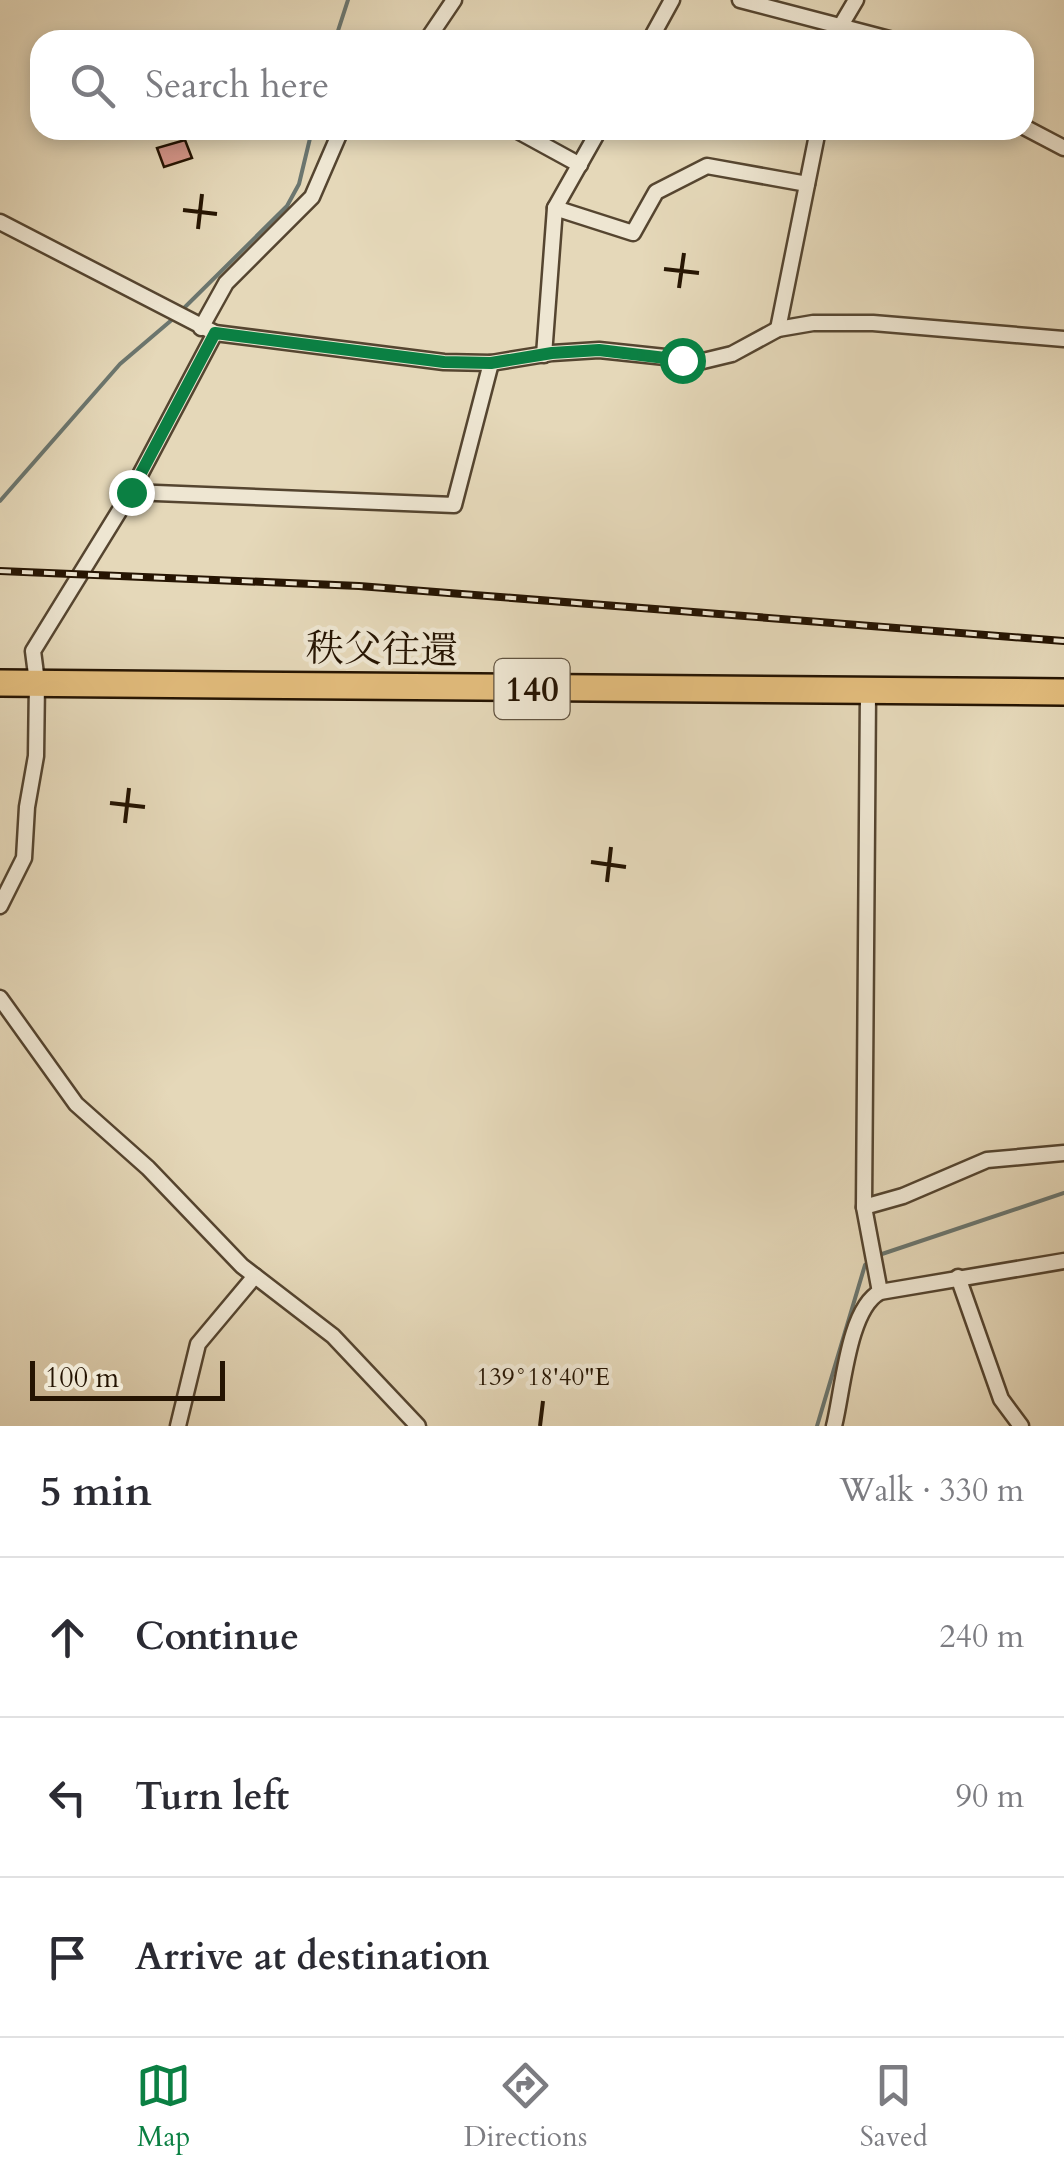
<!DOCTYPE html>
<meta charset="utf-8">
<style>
:root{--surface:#fff;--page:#f2f2f3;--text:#2b2b33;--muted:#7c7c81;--line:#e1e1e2;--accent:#0b8043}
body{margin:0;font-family:Cardo,"Noto Serif JP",serif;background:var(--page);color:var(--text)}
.scale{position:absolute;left:30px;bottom:25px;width:195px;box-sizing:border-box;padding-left:10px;border:5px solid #251402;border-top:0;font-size:28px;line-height:35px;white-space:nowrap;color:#251402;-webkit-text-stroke:8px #eee6d2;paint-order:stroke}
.stop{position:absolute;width:30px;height:30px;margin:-22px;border:8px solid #0b8043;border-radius:50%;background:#fff}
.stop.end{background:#0b8043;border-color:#fff;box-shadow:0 2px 10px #0008}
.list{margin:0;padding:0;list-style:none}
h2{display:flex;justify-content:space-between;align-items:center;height:130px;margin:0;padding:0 40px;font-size:42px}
h2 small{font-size:32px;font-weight:400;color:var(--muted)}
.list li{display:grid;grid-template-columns:65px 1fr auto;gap:30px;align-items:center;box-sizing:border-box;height:160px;padding:0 40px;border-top:2px solid var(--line)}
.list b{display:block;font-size:38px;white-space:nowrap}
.list em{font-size:32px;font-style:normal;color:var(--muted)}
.icon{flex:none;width:55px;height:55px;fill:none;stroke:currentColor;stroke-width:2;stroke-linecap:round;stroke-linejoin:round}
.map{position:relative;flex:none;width:1064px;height:1426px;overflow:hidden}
.search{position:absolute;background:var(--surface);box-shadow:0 5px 15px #0003;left:30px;right:30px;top:30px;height:110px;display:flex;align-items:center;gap:25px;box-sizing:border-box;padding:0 35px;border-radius:30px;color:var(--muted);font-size:38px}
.sheet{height:610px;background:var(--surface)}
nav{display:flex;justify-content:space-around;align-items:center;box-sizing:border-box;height:140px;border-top:2px solid var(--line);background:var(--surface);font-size:28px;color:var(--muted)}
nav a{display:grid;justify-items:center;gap:5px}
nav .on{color:var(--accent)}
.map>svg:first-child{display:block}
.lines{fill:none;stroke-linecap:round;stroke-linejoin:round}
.stream{stroke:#6b766f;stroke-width:4}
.building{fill:#d39589;stroke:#251402;stroke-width:2.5}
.street-casing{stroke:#554530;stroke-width:19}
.highway-casing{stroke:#251402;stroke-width:30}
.street{stroke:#eee6d2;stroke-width:14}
.highway{stroke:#e2bc7c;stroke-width:25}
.rail-casing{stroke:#251402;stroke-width:8}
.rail{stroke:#eee6d2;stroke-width:4;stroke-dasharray:11;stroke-linecap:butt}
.route{stroke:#0b8043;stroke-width:12}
.ticks{fill:none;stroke:#251402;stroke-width:4}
.labels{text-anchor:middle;stroke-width:9;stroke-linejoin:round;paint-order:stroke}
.shield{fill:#eee6d2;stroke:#615340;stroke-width:2.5}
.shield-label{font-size:35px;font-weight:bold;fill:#251402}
.street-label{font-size:38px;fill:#251402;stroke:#eee6d2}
.ticks-label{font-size:25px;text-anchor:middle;fill:#251402;stroke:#eee6d2;stroke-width:9;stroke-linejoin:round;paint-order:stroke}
</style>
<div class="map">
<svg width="1064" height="1426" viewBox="0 0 1064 1426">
<rect width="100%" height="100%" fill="#e5d8b9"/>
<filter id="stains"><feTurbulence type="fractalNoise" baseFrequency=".002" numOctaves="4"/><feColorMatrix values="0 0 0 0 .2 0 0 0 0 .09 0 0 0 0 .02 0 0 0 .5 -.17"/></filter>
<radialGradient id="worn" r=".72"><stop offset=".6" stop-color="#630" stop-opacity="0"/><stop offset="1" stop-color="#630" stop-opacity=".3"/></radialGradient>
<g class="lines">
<!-- stream -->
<g class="stream">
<path d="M335,40L348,0"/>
<path d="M181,311L287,206L299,184L312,130"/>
<path d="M0,501L120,364L174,318"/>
<path d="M879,1255L1064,1193"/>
<path d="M817,1426L865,1265L871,1261"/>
</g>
</g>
<!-- building -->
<path class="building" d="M185,140L192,158L164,167L157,148Z"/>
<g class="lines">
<!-- street casing -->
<g class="street-casing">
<g id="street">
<path d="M740,0L893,40"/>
<path d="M427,40L454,0"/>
<path d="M650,40L672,0"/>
<path d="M837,40L840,27L856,0"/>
<path d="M1024,127L1064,148"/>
<path d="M516,130L580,165"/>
<path d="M555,208L633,233L656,192L707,166L807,184"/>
<path d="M0,222L215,333L444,362L491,363L552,353L599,350L703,361L732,354L778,329L813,323H873L1064,339"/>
<path d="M201,328L226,283L312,197L341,130"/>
<path d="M778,329L818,130"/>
<path d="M544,355L555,208L599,130"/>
<path d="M131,492L454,505L491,363"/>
<path d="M868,693L864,1207L880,1292"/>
<path d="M0,906L24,858L27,807L36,756L37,682L33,651L131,492L215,333"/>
<path d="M0,998L76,1104L148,1168L242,1266L333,1336L418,1426"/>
<path d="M864,1207L903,1196L987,1160L1064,1153"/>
<path d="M958,1277L1001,1399L1021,1426"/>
<path d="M178,1426L198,1344L255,1276"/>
<path d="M834,1426C843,1391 848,1309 880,1292L1064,1261"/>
</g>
</g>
<!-- highway casing -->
<g class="highway-casing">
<path id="highway" d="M0,683L1064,692"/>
</g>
<!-- street -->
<use href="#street" class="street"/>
<!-- highway -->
<use href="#highway" class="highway"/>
<!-- rail casing -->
<g class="rail-casing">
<path id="rail" d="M0,571L359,586L1064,641"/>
</g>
<!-- rail -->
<use href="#rail" class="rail"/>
</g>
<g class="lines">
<!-- route -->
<path class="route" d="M131,492L215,333L444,362L491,363L552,353L599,350L682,360"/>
</g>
<!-- ticks -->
<path class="ticks" d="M183,210L217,214M198,229L202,194M664,269L699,273M679,288L684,253M110,803L145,807M125,823L129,788M591,862L626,867M607,882L611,847M540,1426L543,1401"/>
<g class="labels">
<!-- shield labels -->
<rect class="shield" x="494.5" y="659" width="75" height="60" rx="8"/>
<g class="shield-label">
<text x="532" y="701">140</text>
</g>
<!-- street labels -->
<g class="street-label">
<text transform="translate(382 649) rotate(1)" y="13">秩父往還</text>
</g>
</g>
<g class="ticks-label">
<text x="543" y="1385">139°18'40"E</text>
</g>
<rect width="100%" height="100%" filter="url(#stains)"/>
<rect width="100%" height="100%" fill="url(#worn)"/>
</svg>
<div class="scale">100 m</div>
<div class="stop" style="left:682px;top:360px"></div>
<div class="stop end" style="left:131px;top:492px"></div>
<div class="search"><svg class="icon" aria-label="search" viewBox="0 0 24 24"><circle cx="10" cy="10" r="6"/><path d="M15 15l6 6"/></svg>Search here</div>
</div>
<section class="sheet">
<h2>5 min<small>Walk · 330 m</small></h2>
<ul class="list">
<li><svg class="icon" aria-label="ahead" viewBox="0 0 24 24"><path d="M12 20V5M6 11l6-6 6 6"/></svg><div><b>Continue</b></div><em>240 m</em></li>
<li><svg class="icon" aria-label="left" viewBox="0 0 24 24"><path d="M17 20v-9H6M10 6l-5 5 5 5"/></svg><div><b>Turn left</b></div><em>90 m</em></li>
<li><svg class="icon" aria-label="arrive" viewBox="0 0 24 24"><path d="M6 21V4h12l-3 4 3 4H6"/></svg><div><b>Arrive at destination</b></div></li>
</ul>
</section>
<nav>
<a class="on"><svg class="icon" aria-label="map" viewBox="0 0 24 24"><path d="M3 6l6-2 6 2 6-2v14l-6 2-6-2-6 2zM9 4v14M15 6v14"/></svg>Map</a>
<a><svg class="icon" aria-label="directions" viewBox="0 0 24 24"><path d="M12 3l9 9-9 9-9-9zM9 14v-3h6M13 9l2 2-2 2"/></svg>Directions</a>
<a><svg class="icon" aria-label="saved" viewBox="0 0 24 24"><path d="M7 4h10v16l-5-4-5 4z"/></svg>Saved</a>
</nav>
